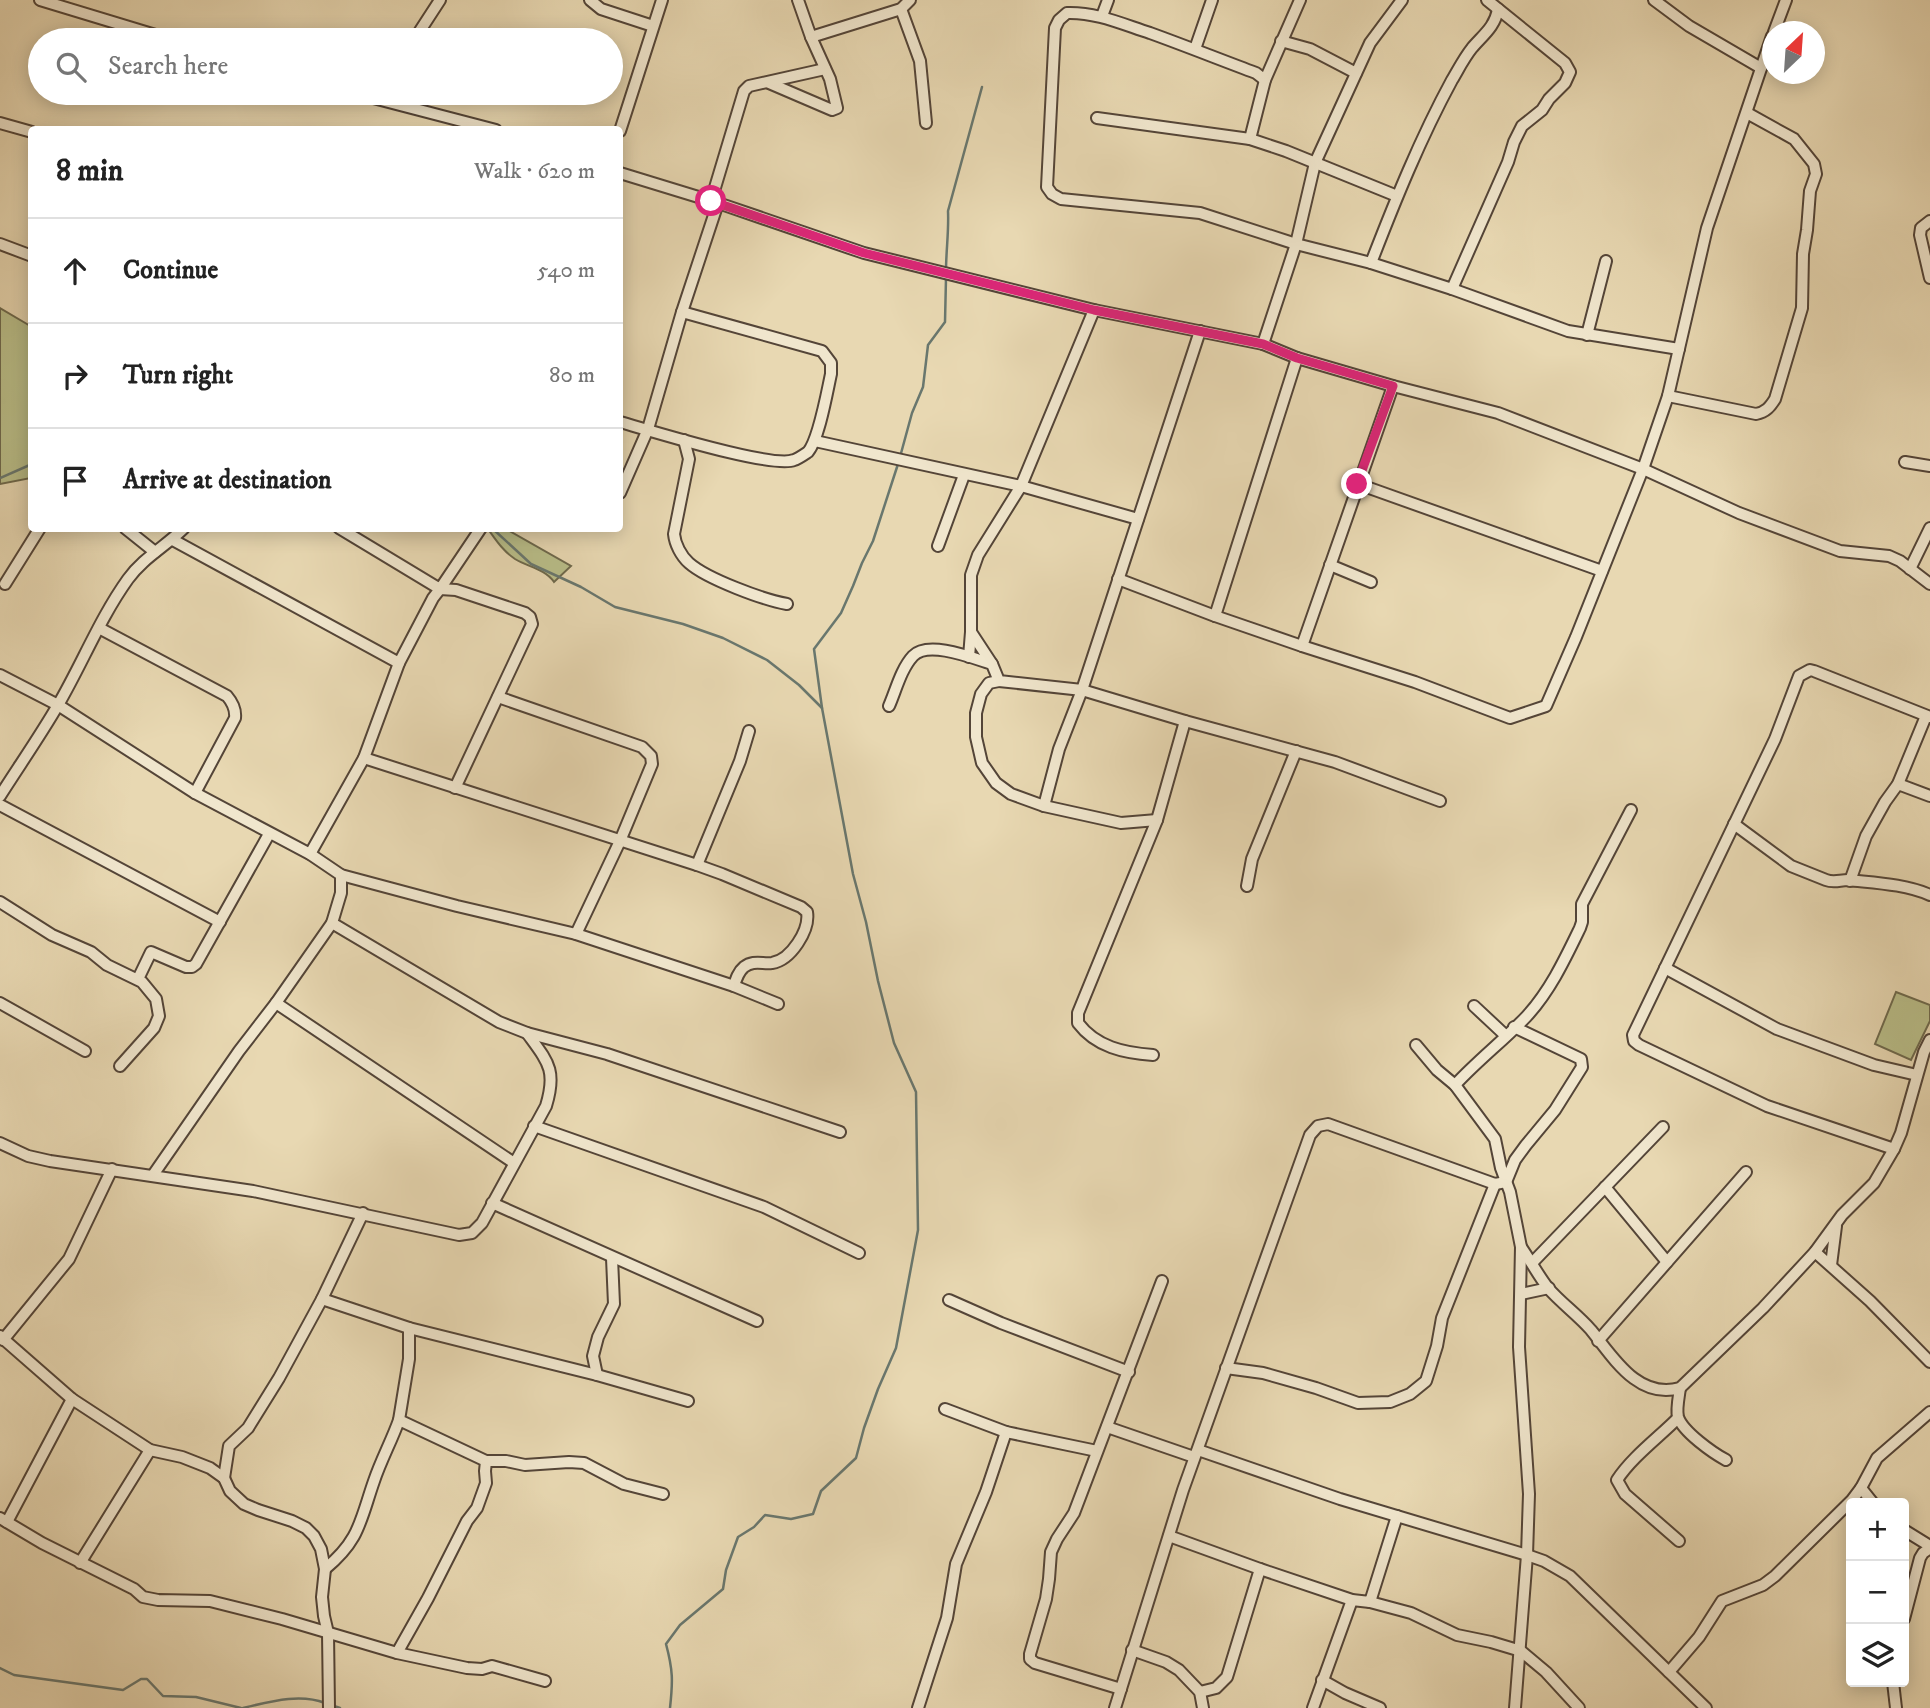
<!DOCTYPE html>
<meta charset="utf-8">
<style>
:root{--surface:#fff;--page:#f6f6f6;--text:#222;--muted:#767676;--line:#e0e0e0}
body{margin:0;font-family:"IM FELL DW Pica",serif;background:var(--page);color:var(--text)}
.controls{position:absolute;right:21px;bottom:21px;display:grid;overflow:hidden;border-radius:7px;box-shadow:0 4px 18px #0003}
.controls button{width:63px;height:63px;display:grid;place-items:center;padding:0;border:0;border-bottom:2px solid var(--line);background:var(--surface);color:var(--text);font:35px sans-serif}
.compass{position:absolute;left:1762px;top:21px;width:63px;height:63px;border-radius:50%;background:var(--surface);box-shadow:0 4px 18px #0003;rotate:25deg}
.stop{position:absolute;width:21px;height:21px;margin:-16px;border:5px solid #db2777;border-radius:50%;background:#fff}
.stop.end{background:#db2777;border-color:#fff;box-shadow:0 2px 7px #0008}
.list{margin:0;padding:0;list-style:none}
h2{display:flex;justify-content:space-between;align-items:center;height:91px;margin:0;padding:0 28px;font-size:30px}
h2 small{font-size:23px;font-weight:400;color:var(--muted)}
.list li{display:grid;grid-template-columns:46px 1fr auto;gap:21px;align-items:center;box-sizing:border-box;height:105px;padding:0 28px;border-top:2px solid var(--line)}
.list b{display:block;font-size:26px;white-space:nowrap}
.list em{font-size:23px;font-style:normal;color:var(--muted)}
.icon{flex:none;width:38px;height:38px;fill:none;stroke:currentColor;stroke-width:2;stroke-linecap:round;stroke-linejoin:round}
.map{position:relative;flex:none;width:1930px;height:1708px;overflow:hidden}
.search{position:absolute;background:var(--surface);box-shadow:0 4px 18px #0003;left:28px;top:28px;width:595px;height:77px;display:flex;align-items:center;gap:18px;box-sizing:border-box;padding:0 24px;border-radius:38px;color:var(--muted);font-size:26px}
.panel{position:absolute;background:var(--surface);box-shadow:0 4px 18px #0003;left:28px;top:126px;width:595px;height:406px;border-radius:7px}
.map>svg:first-child{display:block}
.green{fill:#b9be89;stroke:#6e694c;stroke-width:2}
.lines{fill:none;stroke-linecap:round;stroke-linejoin:round}
.stream{stroke:#69776e;stroke-width:2.5}
.minor-casing{stroke:#544538;stroke-width:14}
.minor{stroke:#f0e6cd;stroke-width:10}
.route{stroke:#db2777;stroke-width:9}
</style>
<div class="map">
<svg width="1930" height="1708" viewBox="0 0 1930 1708">
<rect width="100%" height="100%" fill="#e8d8b2"/>
<filter id="stains"><feTurbulence type="fractalNoise" baseFrequency=".00286" numOctaves="4"/><feColorMatrix values="0 0 0 0 .2 0 0 0 0 .09 0 0 0 0 .02 0 0 0 .5 -.17"/></filter>
<radialGradient id="worn" r=".72"><stop offset=".6" stop-color="#630" stop-opacity="0"/><stop offset="1" stop-color="#630" stop-opacity=".3"/></radialGradient>
<!-- green -->
<g class="green">
<path d="M0,308L32,327L31,478L0,484Z"/>
<path d="M488,529H506L571,566L554,582C545,569 528,567 515,559C503,551 496,540 488,529Z"/>
<path d="M1896,992L1930,1005V1021L1911,1060L1875,1044Z"/>
</g>
<g class="lines">
<!-- stream -->
<g class="stream">
<path d="M946,271C946,251 949,231 948,211L982,87"/>
<path d="M900,457L912,413L923,387L928,345L945,322L946,278"/>
<path d="M0,478L32,464"/>
<path d="M493,529L531,564L581,587L615,607L683,624L723,638L767,660L799,685L822,708"/>
<path d="M0,1668L14,1675L123,1690L141,1679H147L163,1696L196,1697L241,1708"/>
<path d="M331,1705L340,1708"/>
<path d="M243,1708C269,1702 299,1693 325,1703"/>
<path d="M670,1708C673,1681 673,1670 666,1644L680,1625L723,1589L726,1570L738,1537L754,1527L765,1515L791,1519L813,1514L821,1491L856,1458L864,1428L878,1389L896,1348L918,1230L916,1092L894,1043L878,981L866,922L853,874L822,708L814,649L841,613L853,586L862,563L873,541L898,464"/>
</g>
<!-- minor casing -->
<g class="minor-casing">
<g id="minor">
<path d="M40,0L172,40"/>
<path d="M590,0L601,9L653,26"/>
<path d="M1654,0L1689,26L1761,68"/>
<path d="M901,9L920,61L926,123"/>
<path d="M1102,16L1108,0"/>
<path d="M1774,32L1786,0"/>
<path d="M811,37L901,9L910,0"/>
<path d="M414,40L440,0"/>
<path d="M1281,41L1310,49L1356,73"/>
<path d="M1195,49L1212,0"/>
<path d="M1265,80L1256,73C1221,60 1186,46 1150,33C1122,24 1096,12 1067,13L1059,20L1055,28L1047,187L1052,194L1061,199L1200,213L1296,244L1371,263L1452,289L1568,331L1679,349"/>
<path d="M769,83L832,110L837,108L830,79L811,37L798,0"/>
<path d="M354,93L496,130"/>
<path d="M1097,118L1250,139L1286,151L1397,196"/>
<path d="M0,123L32,132"/>
<path d="M620,131L662,0"/>
<path d="M1250,139L1265,80L1300,0"/>
<path d="M620,173L718,203L864,253L1094,310L1263,344L1297,358L1393,386L1498,413L1643,469L1739,513L1840,551L1889,556L1900,561L1930,584"/>
<path d="M711,201L744,91L749,86L825,69"/>
<path d="M1930,221L1921,228L1920,235L1930,278"/>
<path d="M0,244L32,256"/>
<path d="M1371,263C1395,201 1420,139 1452,80C1458,70 1464,58 1472,48C1483,35 1495,27 1498,9"/>
<path d="M1452,289L1508,162L1514,142L1522,126L1542,110L1549,99L1565,83L1570,72L1565,63L1487,0"/>
<path d="M1587,335L1606,261"/>
<path d="M1263,344L1296,244L1315,163L1370,43L1402,0"/>
<path d="M1668,396L1756,414C1766,412 1770,407 1775,399L1802,308L1803,254L1807,230L1810,191L1816,174L1814,164L1794,139L1747,113"/>
<path d="M620,422C649,430 772,469 794,460C798,459 805,454 808,452C819,439 827,392 831,374V363L822,351L682,312"/>
<path d="M684,440L689,459L674,534C675,544 681,556 689,563C707,579 764,600 787,604"/>
<path d="M815,441L1021,486L1138,519"/>
<path d="M1905,462L1930,466"/>
<path d="M1358,484L1602,571"/>
<path d="M620,493L648,429L682,312L718,203"/>
<path d="M125,528L155,552"/>
<path d="M339,528L440,589L481,528"/>
<path d="M173,540L399,663"/>
<path d="M938,546L964,475"/>
<path d="M1330,565L1371,582"/>
<path d="M1910,569L1930,528"/>
<path d="M1118,579L1215,616L1302,646L1415,682L1510,718L1546,706L1576,637L1643,469L1668,396L1707,228L1772,36"/>
<path d="M5,584L40,528"/>
<path d="M1215,616L1297,358"/>
<path d="M99,628L227,696C233,703 236,709 235,718L195,793"/>
<path d="M971,632L992,664"/>
<path d="M1302,646L1393,386"/>
<path d="M969,657L971,632V575L978,555L1021,486L1094,310"/>
<path d="M0,675L58,705L195,793L310,854L341,875L457,906L576,934L734,986L778,1004"/>
<path d="M999,681L989,683L981,694L976,713V737L982,763L996,783L1011,794L1044,806L1121,823L1157,820"/>
<path d="M498,697L642,747L651,756L652,764L620,841L576,934"/>
<path d="M889,706C896,690 901,669 913,656C928,640 973,658 992,664L999,681L1082,690L1185,721L1335,762L1440,801"/>
<path d="M364,758L697,865L722,874L801,907L807,912C810,930 791,960 772,963C762,964 753,960 744,967C738,972 736,979 734,986"/>
<path d="M1898,784L1930,796"/>
<path d="M0,796C19,766 40,736 58,705C82,664 100,618 128,579C143,558 166,546 184,528"/>
<path d="M0,805L220,922"/>
<path d="M1044,806L1059,749L1082,690L1200,331"/>
<path d="M1734,824L1791,866L1826,880C1834,883 1840,880 1848,880C1875,883 1905,884 1930,895"/>
<path d="M310,854L364,758L399,663L433,598L440,589L456,590L525,613L530,617L532,624L455,788"/>
<path d="M697,865L740,761L749,731"/>
<path d="M341,875V893L332,923L276,1003L514,1163"/>
<path d="M1850,881L1866,836L1885,802L1898,784L1926,716"/>
<path d="M1247,886L1252,859L1296,751"/>
<path d="M0,902L52,935L91,952L107,965L142,982L156,999L159,1016L154,1028L120,1066"/>
<path d="M332,923L499,1022L527,1033L607,1054L840,1132"/>
<path d="M1665,968L1777,1029L1874,1065L1917,1075"/>
<path d="M138,979L151,952L186,967H192L196,964L269,834"/>
<path d="M0,1003L85,1051"/>
<path d="M1474,1006L1505,1035"/>
<path d="M1416,1045L1437,1070L1455,1085L1495,1139L1501,1168L1510,1192L1521,1247L1519,1347L1529,1494L1527,1555L1515,1708"/>
<path d="M1153,1055C1124,1053 1096,1047 1078,1023V1013L1157,820L1185,721"/>
<path d="M1455,1085C1477,1061 1503,1041 1526,1017C1550,991 1565,959 1580,928L1582,922V904L1631,810"/>
<path d="M534,1126L764,1207L859,1253"/>
<path d="M0,1143L28,1156L50,1161L253,1191L459,1235L472,1233L482,1223L546,1106C557,1070 548,1062 527,1033"/>
<path d="M1894,1149L1767,1106L1639,1045L1634,1041L1633,1035L1775,739L1799,676L1810,670L1814,671L1930,717"/>
<path d="M153,1175L239,1051L276,1003"/>
<path d="M1605,1187L1667,1262"/>
<path d="M492,1203L757,1321"/>
<path d="M1521,1247C1530,1260 1538,1275 1548,1288C1561,1303 1578,1315 1591,1330C1613,1357 1638,1400 1680,1388L1763,1308L1815,1252L1842,1215L1874,1183L1894,1149L1901,1133L1924,1052L1930,1040"/>
<path d="M1815,1252L1870,1301L1930,1362"/>
<path d="M1532,1263L1663,1127"/>
<path d="M1831,1265L1836,1226"/>
<path d="M1521,1294L1549,1288"/>
<path d="M322,1299L409,1328L597,1375L688,1401"/>
<path d="M949,1300L1001,1323L1129,1372"/>
<path d="M0,1336L72,1399L150,1450L182,1457L210,1468L224,1478L230,1491L244,1504L258,1510L292,1521L306,1528L314,1536L321,1549L325,1569L322,1597L324,1616L328,1633L329,1708"/>
<path d="M3,1340L69,1259L112,1169"/>
<path d="M1598,1341L1746,1172"/>
<path d="M1226,1368L1263,1373L1316,1388L1358,1403L1390,1402L1410,1394L1426,1381L1437,1346L1442,1318L1495,1184"/>
<path d="M597,1375L593,1356L598,1337L614,1304L612,1258"/>
<path d="M1680,1388C1679,1396 1676,1409 1678,1417C1683,1432 1713,1453 1726,1460"/>
<path d="M945,1409L1006,1432L1097,1451"/>
<path d="M1678,1418C1658,1438 1632,1457 1617,1480L1625,1494L1679,1541"/>
<path d="M1107,1427L1194,1457"/>
<path d="M1198,1450L1340,1499L1527,1555L1544,1561L1570,1576L1706,1708"/>
<path d="M486,1461H506L525,1465L569,1462L584,1463L624,1484L663,1494"/>
<path d="M224,1478L229,1446L248,1428L279,1378L322,1299L363,1213"/>
<path d="M1861,1488L1873,1503"/>
<path d="M0,1518L42,1543L134,1589L143,1597L158,1600L210,1601L282,1619L397,1653L467,1668L482,1669L492,1666L545,1681"/>
<path d="M7,1522L72,1399"/>
<path d="M1904,1530L1930,1546"/>
<path d="M1169,1536L1260,1569L1352,1600L1370,1602L1397,1516"/>
<path d="M80,1563L150,1450"/>
<path d="M325,1569C360,1540 360,1521 374,1481C381,1460 392,1440 399,1420"/>
<path d="M1370,1602L1411,1613L1457,1635L1491,1642L1521,1651L1546,1672L1579,1708"/>
<path d="M1904,1619L1920,1558L1923,1553L1930,1548"/>
<path d="M1132,1650L1166,1662L1179,1670L1200,1692L1203,1708"/>
<path d="M397,1653L428,1598L467,1521L477,1508L486,1483L485,1471L486,1461L399,1420L409,1359V1328"/>
<path d="M1669,1672L1699,1637L1722,1601L1763,1585L1775,1576L1852,1500L1861,1488L1877,1458L1930,1412"/>
<path d="M1322,1680L1345,1693L1380,1708"/>
<path d="M1893,1682L1896,1708"/>
<path d="M1121,1689L1035,1663L1030,1659V1654L1046,1599L1049,1579L1051,1552L1057,1539L1074,1513L1162,1281"/>
<path d="M1200,1692L1216,1688L1227,1677L1260,1569"/>
<path d="M918,1708L947,1618L956,1564L986,1492L1006,1432"/>
<path d="M1115,1708L1183,1490L1310,1135L1318,1126L1328,1124L1495,1184L1506,1182L1515,1160L1526,1145L1555,1110L1582,1067L1581,1059L1514,1027"/>
<path d="M1313,1708L1352,1600"/>
</g>
</g>
<!-- minor -->
<use href="#minor" class="minor"/>
</g>
<g class="lines">
<!-- route -->
<path class="route" d="M711,201L864,253L1094,310L1263,344L1297,358L1393,386L1357,484"/>
</g>
<rect width="100%" height="100%" filter="url(#stains)"/>
<rect width="100%" height="100%" fill="url(#worn)"/>
</svg>
<div class="controls">
<button>+</button>
<button>−</button>
<button><svg class="icon" aria-label="layers" viewBox="0 0 24 24"><path d="M12 4l9 5-9 5-9-5zM3 14l9 5 9-5"/></svg></button>
</div>
<svg class="compass" viewBox="-18 -18 36 36"><path d="M0-13l5 13h-10z" fill="#e53935"/><path d="M0 13l5-13h-10z" fill="#767676"/></svg>
<div class="stop" style="left:711px;top:201px"></div>
<div class="stop end" style="left:1357px;top:484px"></div>
<div class="search"><svg class="icon" aria-label="search" viewBox="0 0 24 24"><circle cx="10" cy="10" r="6"/><path d="M15 15l6 6"/></svg>Search here</div>
<section class="panel">
<h2>8 min<small>Walk · 620 m</small></h2>
<ul class="list">
<li><svg class="icon" aria-label="ahead" viewBox="0 0 24 24"><path d="M12 20V5M6 11l6-6 6 6"/></svg><div><b>Continue</b></div><em>540 m</em></li>
<li><svg class="icon" aria-label="right" viewBox="0 0 24 24"><path d="M7 20v-9h11M14 6l5 5-5 5"/></svg><div><b>Turn right</b></div><em>80 m</em></li>
<li><svg class="icon" aria-label="arrive" viewBox="0 0 24 24"><path d="M6 21V4h12l-3 4 3 4H6"/></svg><div><b>Arrive at destination</b></div></li>
</ul>
</section>
</div>
